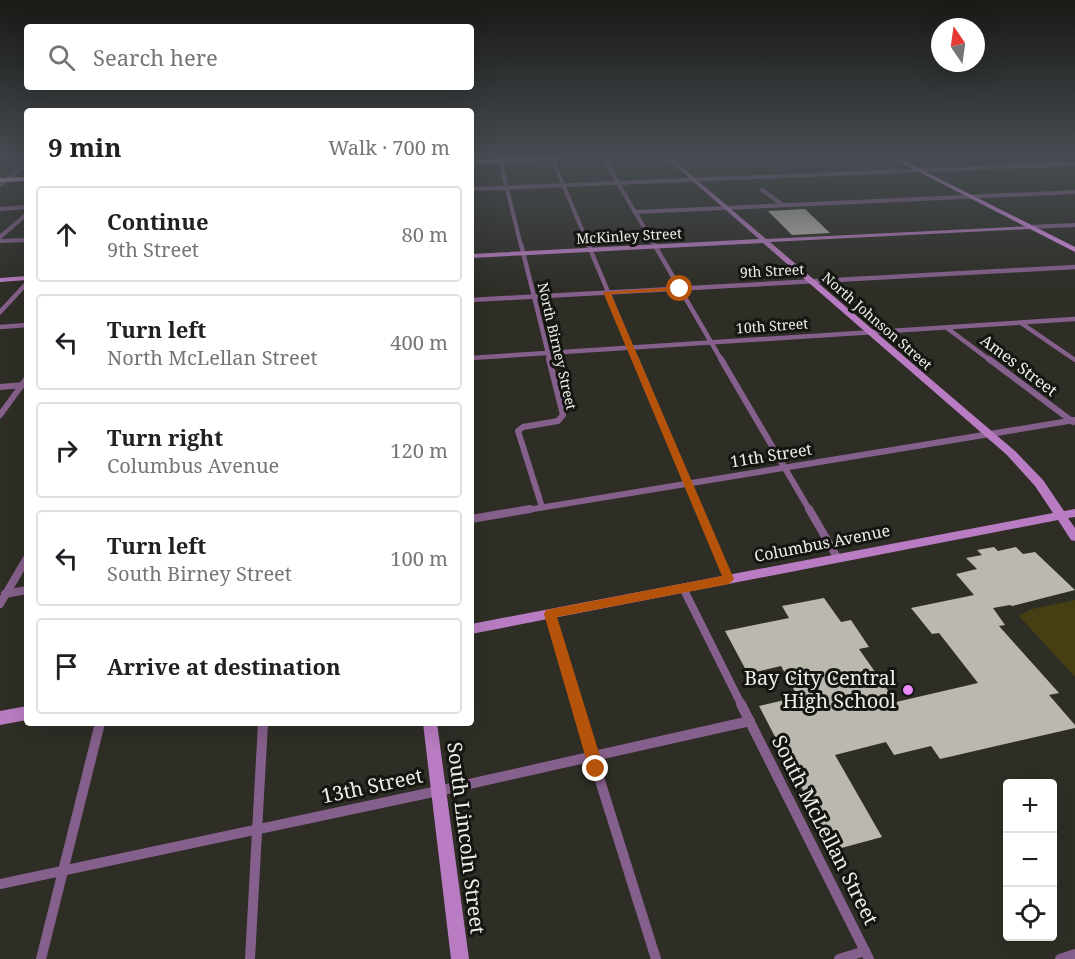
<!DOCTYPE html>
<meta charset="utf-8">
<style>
:root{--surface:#fff;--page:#f2f2f2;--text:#202124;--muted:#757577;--line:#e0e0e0}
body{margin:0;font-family:"Noto Serif",serif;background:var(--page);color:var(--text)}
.controls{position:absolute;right:18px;bottom:18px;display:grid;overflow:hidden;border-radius:6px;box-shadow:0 6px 24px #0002}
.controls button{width:54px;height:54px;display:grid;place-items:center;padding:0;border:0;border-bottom:2px solid var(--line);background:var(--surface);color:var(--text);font:30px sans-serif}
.compass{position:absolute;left:931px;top:18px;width:54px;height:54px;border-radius:50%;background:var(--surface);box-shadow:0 6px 24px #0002;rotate:347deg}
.stop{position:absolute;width:18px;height:18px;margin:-14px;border:4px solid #b45309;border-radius:50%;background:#fff}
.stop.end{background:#b45309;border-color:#fff;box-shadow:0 2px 6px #0008}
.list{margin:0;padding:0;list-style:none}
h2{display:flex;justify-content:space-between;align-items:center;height:78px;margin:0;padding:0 24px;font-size:26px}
h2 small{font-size:20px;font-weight:400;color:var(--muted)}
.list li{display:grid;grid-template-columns:39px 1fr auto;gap:18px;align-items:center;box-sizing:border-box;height:96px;margin:0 12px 12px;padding:0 12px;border:2px solid var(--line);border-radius:6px}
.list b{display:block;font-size:22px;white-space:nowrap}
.list p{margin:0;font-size:20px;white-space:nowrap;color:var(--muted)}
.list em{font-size:20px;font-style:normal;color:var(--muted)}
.icon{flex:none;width:33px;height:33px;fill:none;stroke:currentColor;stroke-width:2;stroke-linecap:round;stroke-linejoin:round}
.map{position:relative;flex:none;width:1075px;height:959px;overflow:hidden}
.search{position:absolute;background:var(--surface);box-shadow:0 6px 24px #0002;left:24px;top:24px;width:450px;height:66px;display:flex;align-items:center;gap:15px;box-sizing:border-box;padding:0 21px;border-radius:6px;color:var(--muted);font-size:22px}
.panel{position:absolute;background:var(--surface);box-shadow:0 6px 24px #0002;left:24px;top:108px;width:450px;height:618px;border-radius:6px}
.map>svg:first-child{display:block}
.green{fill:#463f14}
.building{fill:#bab8af}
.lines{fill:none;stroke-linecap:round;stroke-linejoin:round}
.street-far4{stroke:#86608c;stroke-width:4}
.street-far3{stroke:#86608c;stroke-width:4.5}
.street-far2{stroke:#86608c;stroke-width:6}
.street-far1{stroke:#86608c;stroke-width:8}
.street{stroke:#86608c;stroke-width:10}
.secondary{fill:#b97cc2;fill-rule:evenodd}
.primary{fill:#e091ec;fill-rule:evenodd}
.highway{fill:#efb7f8;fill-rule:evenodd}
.route{fill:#b45309}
.poi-dot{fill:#ec8cfb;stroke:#151512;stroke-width:2}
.labels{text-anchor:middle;stroke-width:6;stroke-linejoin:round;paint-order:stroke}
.far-street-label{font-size:14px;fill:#eeeee9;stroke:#151512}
.street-label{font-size:16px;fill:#eeeee9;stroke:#151512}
.near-poi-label{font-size:20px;fill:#eeeee9;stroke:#151512;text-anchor:end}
.near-street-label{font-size:20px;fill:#eeeee9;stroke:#151512}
</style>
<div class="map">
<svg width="1075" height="959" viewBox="0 0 1075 959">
<rect width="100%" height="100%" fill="#2e2d26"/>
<!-- green -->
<path class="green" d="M1075,600V677L1019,616L1032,609Z"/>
<!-- building -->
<g class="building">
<path d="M805,209L830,233L792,235L768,211Z"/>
<path d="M994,547L998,551L1016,547L1023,554L1035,552L1075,590L1012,606L1010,605L993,608L1005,625L999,626L1059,693L1049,695L1075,725V728L940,759L931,746L894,755L886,742L835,755L882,837L834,850L759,706L798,697L781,666L748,674L725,631L789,618L782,606L824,598L841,622L851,620L869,647L859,649L896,702L978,683L939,633L932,634L911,608L974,595L956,574L977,569L966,558L982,555L977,550Z"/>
</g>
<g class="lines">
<!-- street-far4 -->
<g class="street-far4">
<path d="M499,156L521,246"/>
<path d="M551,156L589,246"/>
<path d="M602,156L655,246"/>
<path d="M0,185L27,164"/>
<path d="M471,189L1075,164"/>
<path d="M762,190L783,205"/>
<path d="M0,209L27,207"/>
<path d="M635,212L1075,192"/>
<path d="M1030,227L1075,225"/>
<path d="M0,237L27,214"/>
<path d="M0,241L27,240"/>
</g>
<!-- street-far3 -->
<g class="street-far3">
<path d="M521,244L550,361"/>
<path d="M588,244L637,361"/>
<path d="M654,244L722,361"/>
<path d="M471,300L1075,267"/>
<path d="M0,312L27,283"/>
<path d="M1021,323L1075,360"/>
<path d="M0,327L27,325"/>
<path d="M947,328L991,361"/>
<path d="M471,358L1075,319"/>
</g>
<!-- street-far2 -->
<g class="street-far2">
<path d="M636,359L700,511"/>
<path d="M721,359L810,511"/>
<path d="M989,359L1073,422"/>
<path d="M0,387L24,385"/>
<path d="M0,415L27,378"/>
<path d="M542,507L518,431L523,427L558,421L563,415L549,359"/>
<path d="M521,511L1075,420"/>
</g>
<!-- street-far1 -->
<g class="street-far1">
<path d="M699,509L729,580"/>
<path d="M809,509L837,557"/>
<path d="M471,519L530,509"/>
<path d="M683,588L742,706"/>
<path d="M5,594L27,590"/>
<path d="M0,604L27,558"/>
<path d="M550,613L577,706"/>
</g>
<!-- street -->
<g class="street">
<path d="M576,704L656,959"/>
<path d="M741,704L869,959"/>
<path d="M0,884L438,791L750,721"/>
<path d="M41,959L100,723"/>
<path d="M250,959L263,723"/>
<path d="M839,959L865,951"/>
<path d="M1060,959L1075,954"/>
</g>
<!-- secondary -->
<g class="secondary">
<path d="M664,156H669L766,239L1032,226L1033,227L1030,229L770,242L1015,451L1043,480L1064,511L1075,509V517L1068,518L1075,528V541L1071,540L1058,520L471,634V624L1053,513L1035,486L1007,455L763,243L471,258V254L759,239Z"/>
<path d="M27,276V280L0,282V278Z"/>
<path d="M27,706V720L0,725V711Z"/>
<path d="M423,723H437L469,959H451Z"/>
</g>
<!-- primary -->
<path class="primary" d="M888,156H894L1075,247V252Z"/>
<!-- highway -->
<g class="highway">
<path d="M573,156H628L471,164V160Z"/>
<path d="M27,177V181L0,182V178Z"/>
</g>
</g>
<!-- sky -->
<linearGradient id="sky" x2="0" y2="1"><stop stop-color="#191915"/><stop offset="0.54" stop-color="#464c52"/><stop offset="1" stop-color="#464c52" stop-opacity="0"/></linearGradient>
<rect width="1075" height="291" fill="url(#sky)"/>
<!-- route -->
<path class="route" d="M680,287L682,290L611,294L734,579L729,584L557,617L604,769L601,774L596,776L591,774L589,769L544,614L546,610L722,576L603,292Z"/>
<!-- markers -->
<circle class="poi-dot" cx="908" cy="690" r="6"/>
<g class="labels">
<!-- far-street labels -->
<g class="far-street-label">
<text transform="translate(629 236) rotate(-3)" y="5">McKinley Street</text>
<text transform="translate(772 271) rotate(-3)" y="5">9th Street</text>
<text transform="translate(877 321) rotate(41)" y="5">North Johnson Street</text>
<text transform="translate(772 326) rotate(-4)" y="5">10th Street</text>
<text transform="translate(557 346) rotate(77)" y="5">North Birney Street</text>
</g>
<!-- street labels -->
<g class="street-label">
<text transform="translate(1019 365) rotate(37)" y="6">Ames Street</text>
<text transform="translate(771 455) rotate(-9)" y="6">11th Street</text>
<text transform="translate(822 543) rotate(-11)" y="6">Columbus Avenue</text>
</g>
<!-- near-poi labels -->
<g class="near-poi-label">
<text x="896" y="685">Bay City Central<tspan x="896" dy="23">High School</tspan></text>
</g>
<!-- near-street labels -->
<g class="near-street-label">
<text transform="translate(372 786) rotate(-12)" y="7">13th Street</text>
<text transform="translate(825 830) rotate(63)" y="7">South McLellan Street</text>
<text transform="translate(466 838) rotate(83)" y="7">South Lincoln Street</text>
</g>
</g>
</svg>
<div class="controls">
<button>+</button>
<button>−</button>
<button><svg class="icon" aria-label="locate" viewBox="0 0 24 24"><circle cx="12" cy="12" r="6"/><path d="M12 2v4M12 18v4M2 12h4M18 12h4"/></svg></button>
</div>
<svg class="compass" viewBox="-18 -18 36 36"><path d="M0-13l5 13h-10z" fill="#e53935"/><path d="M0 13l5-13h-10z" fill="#757577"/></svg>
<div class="stop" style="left:680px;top:289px"></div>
<div class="stop end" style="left:596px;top:769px"></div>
<div class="search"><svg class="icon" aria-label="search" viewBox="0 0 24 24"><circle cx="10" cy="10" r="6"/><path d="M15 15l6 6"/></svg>Search here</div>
<section class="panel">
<h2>9 min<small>Walk · 700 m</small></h2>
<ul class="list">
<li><svg class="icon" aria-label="ahead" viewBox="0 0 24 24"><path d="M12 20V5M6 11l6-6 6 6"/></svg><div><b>Continue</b><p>9th Street</p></div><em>80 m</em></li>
<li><svg class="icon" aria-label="left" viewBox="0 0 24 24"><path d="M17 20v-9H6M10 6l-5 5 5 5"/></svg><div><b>Turn left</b><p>North McLellan Street</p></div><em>400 m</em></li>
<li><svg class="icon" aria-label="right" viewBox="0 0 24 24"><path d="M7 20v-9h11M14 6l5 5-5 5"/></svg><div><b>Turn right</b><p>Columbus Avenue</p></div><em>120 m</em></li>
<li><svg class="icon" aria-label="left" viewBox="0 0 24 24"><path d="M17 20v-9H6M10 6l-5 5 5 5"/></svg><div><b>Turn left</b><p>South Birney Street</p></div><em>100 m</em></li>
<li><svg class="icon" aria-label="arrive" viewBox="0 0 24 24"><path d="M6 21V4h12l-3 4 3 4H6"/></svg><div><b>Arrive at destination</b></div></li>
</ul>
</section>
</div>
